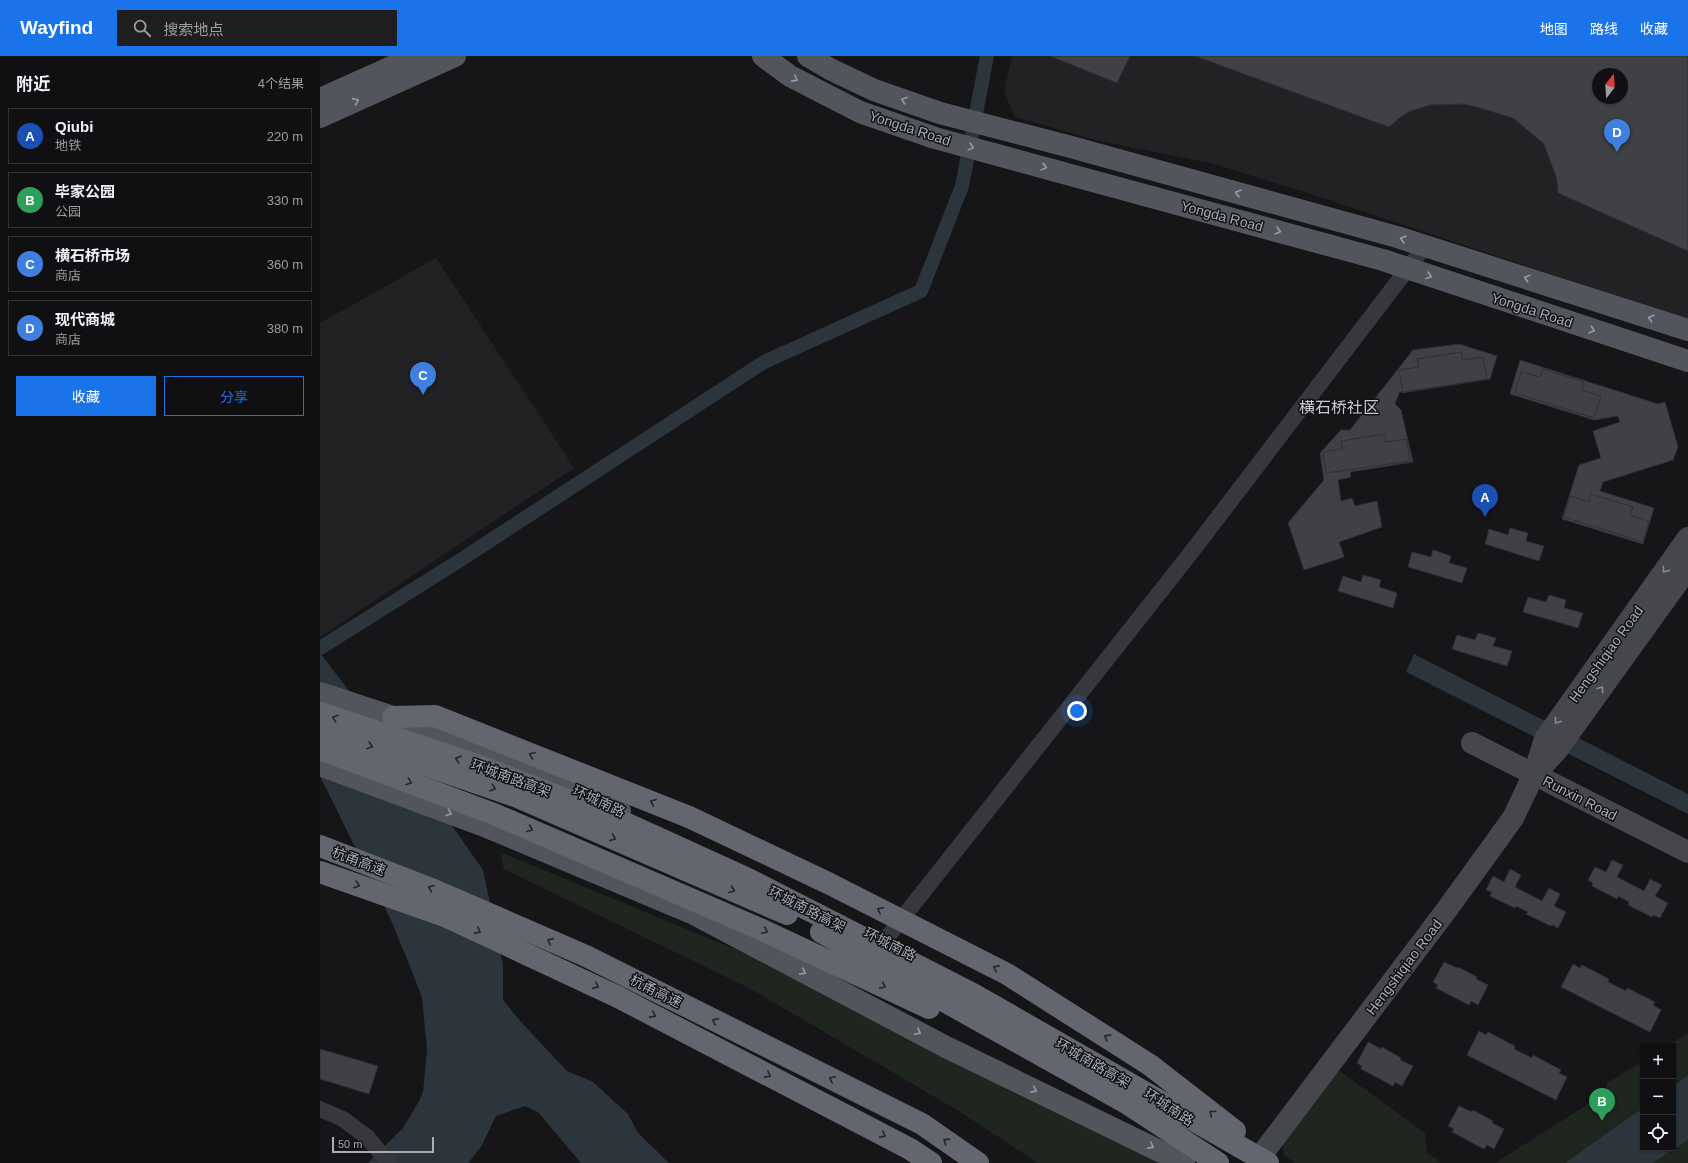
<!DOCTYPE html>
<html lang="zh">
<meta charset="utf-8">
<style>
:root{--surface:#101012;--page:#1e1e20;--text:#f1f3f6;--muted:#9c9d9f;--line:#303032;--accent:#1a73e8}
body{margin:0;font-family:Helvetica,"Noto Sans SC",sans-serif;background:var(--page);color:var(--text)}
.controls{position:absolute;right:12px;bottom:12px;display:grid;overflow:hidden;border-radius:0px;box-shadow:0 1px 3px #0004}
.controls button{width:36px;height:36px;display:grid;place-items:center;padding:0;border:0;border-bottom:1px solid var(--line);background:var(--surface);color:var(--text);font:20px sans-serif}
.compass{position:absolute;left:1272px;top:12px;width:36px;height:36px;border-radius:50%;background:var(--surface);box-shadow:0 1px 3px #0004;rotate:17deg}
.scale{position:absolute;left:12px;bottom:10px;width:102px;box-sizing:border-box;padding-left:4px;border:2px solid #a8adb8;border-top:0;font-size:11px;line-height:14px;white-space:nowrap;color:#a8adb8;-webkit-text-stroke:3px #111113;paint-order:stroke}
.you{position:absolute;left:757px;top:655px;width:14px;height:14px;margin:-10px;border:3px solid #fff;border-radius:50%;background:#1a73e8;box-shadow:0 0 0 6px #1a73e833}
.badge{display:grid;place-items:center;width:26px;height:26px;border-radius:50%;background:var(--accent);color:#fff;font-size:13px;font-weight:700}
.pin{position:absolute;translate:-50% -33px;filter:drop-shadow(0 1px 2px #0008)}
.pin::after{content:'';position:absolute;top:21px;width:14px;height:12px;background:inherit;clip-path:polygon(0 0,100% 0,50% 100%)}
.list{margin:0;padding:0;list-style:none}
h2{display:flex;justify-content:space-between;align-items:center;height:52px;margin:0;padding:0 16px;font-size:17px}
h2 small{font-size:13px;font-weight:400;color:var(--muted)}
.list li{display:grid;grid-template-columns:26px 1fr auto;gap:12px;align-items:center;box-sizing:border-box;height:56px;margin:0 8px 8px;padding:0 8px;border:1px solid var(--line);border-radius:0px}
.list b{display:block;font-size:15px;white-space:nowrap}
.list p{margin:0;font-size:13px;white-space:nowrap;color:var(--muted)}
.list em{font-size:13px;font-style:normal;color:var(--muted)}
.actions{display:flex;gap:8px;padding:12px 16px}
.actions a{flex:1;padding:9px 0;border:1px solid var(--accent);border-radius:0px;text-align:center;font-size:14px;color:var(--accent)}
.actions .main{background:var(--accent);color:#fff}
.icon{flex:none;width:22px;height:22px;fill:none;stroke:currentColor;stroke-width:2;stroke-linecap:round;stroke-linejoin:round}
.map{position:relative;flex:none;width:1368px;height:1107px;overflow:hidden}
header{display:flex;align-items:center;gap:24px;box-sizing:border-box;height:56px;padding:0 20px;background:var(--accent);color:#fff}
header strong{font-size:19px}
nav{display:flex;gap:22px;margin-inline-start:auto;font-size:14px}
.search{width:280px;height:36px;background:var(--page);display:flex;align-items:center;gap:10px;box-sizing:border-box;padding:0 14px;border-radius:0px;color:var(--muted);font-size:15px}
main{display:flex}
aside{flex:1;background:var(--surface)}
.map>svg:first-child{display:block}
.built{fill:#222225;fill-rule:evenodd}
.green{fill:#1e261f}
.water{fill:#2c353c}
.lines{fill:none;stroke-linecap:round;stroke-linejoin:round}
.canal{stroke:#2c353c;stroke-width:14}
.building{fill:#404145;stroke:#303034;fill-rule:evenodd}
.street{stroke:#37383d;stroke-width:16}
.secondary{stroke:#45474d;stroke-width:22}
.primary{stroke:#53555c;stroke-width:22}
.highway{stroke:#63666e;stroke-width:22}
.street-bridge{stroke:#37383d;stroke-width:16}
.highway-bridge{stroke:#63666e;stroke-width:22}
.oneway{stroke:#979ba6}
.oneway2{stroke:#858993}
.oneway3{stroke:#26262a}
.labels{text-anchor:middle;stroke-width:3;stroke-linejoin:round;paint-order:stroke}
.street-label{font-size:14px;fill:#a8adb8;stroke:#111113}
.quarter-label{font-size:16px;fill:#c9ccd4;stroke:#111113}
</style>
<header>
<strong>Wayfind</strong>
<div class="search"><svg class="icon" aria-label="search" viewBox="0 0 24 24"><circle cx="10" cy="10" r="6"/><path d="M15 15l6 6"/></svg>搜索地点</div>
<nav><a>地图</a><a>路线</a><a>收藏</a></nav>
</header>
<main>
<aside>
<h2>附近<small>4个结果</small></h2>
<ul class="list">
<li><span class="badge" style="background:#1a4fb4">A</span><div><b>Qiubi</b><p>地铁</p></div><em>220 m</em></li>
<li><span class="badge" style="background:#2e9e5b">B</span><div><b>毕家公园</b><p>公园</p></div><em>330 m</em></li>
<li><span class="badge" style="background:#3f7fe0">C</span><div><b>横石桥市场</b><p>商店</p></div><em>360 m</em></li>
<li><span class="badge" style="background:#3f7fe0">D</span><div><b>现代商城</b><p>商店</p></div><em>380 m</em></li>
</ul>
<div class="actions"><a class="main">收藏</a><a>分享</a></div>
</aside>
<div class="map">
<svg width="1368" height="1107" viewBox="0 0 1368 1107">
<rect width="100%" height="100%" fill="#161618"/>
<!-- built -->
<g class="built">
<path d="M692,0H1368V264L991,138L894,108L780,85L695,61L684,36ZM1278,18H1302V42H1278Z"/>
<path d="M116,202L254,412L0,581V267Z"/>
</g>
<!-- green -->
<g class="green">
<path d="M180,796L458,911L825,1098L839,1107H718L642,1057L431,933L184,813Z"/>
<path d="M1368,977V1107H1175L1284,1038L1287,1027L1323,1005V1092H1353V990H1347Z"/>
<path d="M1017,1013L1105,1077L1107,1096L1121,1107H975L964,1099L962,1088Z"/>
</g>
<!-- water -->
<g class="water">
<path d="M0,597L126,761L163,814L183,909V944L201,966L247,1015L273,1026L308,1058L318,1077L349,1107H261L218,1056L205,1050L176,1060L161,1091L148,1107H48L83,1072L98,1047L103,1036L107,994L102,941L87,903L70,862L0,720Z"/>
<path d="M1094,598L1368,738V758L1086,616Z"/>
<path d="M1368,1019V1084L1332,1107H1245L1323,1052V1092H1353V1031Z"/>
</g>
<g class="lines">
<!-- canal -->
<path class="canal" d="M0,592L142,503L444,306L601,235L642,130L667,0"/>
</g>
<!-- building -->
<g class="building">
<path d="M730,0H810L797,27Z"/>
<path d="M875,0H1368V195L1238,137L1237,123L1224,88L1193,62L1157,51L1144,48L1109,49L1088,56L1078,63L1069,71ZM1278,18H1302V42H1278Z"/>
<path d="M1139,288L1177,300L1170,323L1082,337L1080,335L1075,348L1081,354L1093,406L1030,416L1031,421L1018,424L1021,445L1032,442L1035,450L1057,445L1062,471L1019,486L1024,501L984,514L968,467L1004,424L1000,397L1021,374H1030L1093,294Z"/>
<path d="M1141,296L1143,304L1163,301L1167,323L1083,336L1079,314L1099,311L1097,303Z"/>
<path d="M1200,304L1338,348L1345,346L1358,391L1353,404L1283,426L1280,435L1334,452L1323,488L1242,463L1259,409L1281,402L1273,375L1300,366L1298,360L1274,364L1190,338Z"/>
<path d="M1223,313L1264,326L1262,334L1281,340L1274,362L1195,337L1201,316L1220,321Z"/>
<path d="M1065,378L1066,386L1087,383L1090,405L1006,417L1003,396L1022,393L1021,385Z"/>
<path d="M1271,438L1313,451L1310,459L1329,465L1323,486L1244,461L1250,440L1269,446Z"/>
<path d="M1190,472L1208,477L1206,485L1224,490L1219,505L1165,488L1169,473L1188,479Z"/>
<path d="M1113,494L1131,500L1129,507L1147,512L1142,527L1088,511L1092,496L1111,501Z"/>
<path d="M1043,519L1061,524L1059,531L1077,537L1073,552L1018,535L1023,520L1041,526Z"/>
<path d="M1229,539L1246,544L1244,552L1263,557L1258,572L1203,556L1208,541L1226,546Z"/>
<path d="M1158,577L1176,582L1173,590L1192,595L1187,610L1132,593L1137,579L1155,584Z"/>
<path d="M1292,804L1303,809L1297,821L1324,835L1330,823L1342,829L1335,840L1348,847L1340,862L1333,859L1332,861L1308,849L1309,846L1298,840L1297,843L1272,830L1273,827L1268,824L1275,811L1286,816Z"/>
<path d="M1190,813L1201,819L1195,831L1222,845L1229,832L1240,838L1234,850L1246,856L1238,872L1232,869L1231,870L1206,858L1208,856L1196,850L1195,852L1170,840L1172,836L1166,834L1173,820L1184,826Z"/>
<path d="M1124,906L1137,912L1138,911L1157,921L1156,923L1168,929L1158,949L1151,945L1149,949L1116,932L1118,929L1113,926Z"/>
<path d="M1253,908L1260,912L1262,909L1289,923L1288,926L1306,935L1307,932L1335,946L1333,949L1341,954L1330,976L1241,931Z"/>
<path d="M1159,975L1166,979L1168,976L1195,990L1194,993L1212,1002L1213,999L1241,1014L1239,1017L1247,1021L1236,1044L1147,999Z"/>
<path d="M1048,986L1061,993L1062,991L1081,1002L1080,1004L1093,1010L1082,1030L1075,1026L1073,1030L1041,1013L1042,1010L1037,1007Z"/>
<path d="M0,993L58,1010L49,1038L0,1023Z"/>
<path d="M1139,1050L1152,1056L1153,1054L1173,1065L1172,1067L1184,1073L1174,1093L1167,1089L1164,1093L1132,1076L1134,1073L1128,1070Z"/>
</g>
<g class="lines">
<!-- street -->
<g class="street">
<path d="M554,898L870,498L1105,190"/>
<path d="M0,1053L23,1063L47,1081"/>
</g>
<!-- secondary -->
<g class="secondary">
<path d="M1152,687L1368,796"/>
<path d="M1217,716L1237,694L1368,512"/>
<path d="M943,1097L1128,852L1193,762L1214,718L1225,683L1368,482"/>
</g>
<!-- primary -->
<g class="primary">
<path d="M443,0L470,20L540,56L615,82L1063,204L1368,305"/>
<path d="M488,0L510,13L554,34L620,57L751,91L1077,181L1368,274"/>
<path d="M0,43L96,0"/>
<path d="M0,61L135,0"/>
<path d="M0,637L73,661L247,730L300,755"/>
<path d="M0,709L167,771L372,857L626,991L864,1107"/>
</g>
<!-- highway -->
<g class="highway">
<path d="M73,661L115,660L369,761"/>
<path d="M0,790L114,834L266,900L602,1068L658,1107"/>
<path d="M298,941L590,1093L611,1107"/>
</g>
<!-- street-bridge -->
<path class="street-bridge" d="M47,1081L69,1107"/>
<!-- highway-bridge -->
<g class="highway-bridge">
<path d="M0,657L157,709L292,761L426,822L653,938L948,1107"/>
<path d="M0,673L195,740L467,858"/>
<path d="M0,693L174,758L440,873L609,952"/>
<path d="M369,761L510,828L687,918L830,1009L915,1075"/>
<path d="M0,816L125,860L298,941"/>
<path d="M501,876L808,1048L898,1107"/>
</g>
</g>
<!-- one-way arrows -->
<defs><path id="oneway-chevron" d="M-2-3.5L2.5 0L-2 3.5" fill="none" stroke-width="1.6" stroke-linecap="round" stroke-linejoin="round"/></defs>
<g class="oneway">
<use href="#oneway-chevron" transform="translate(475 23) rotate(28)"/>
<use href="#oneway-chevron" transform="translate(584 44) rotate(-160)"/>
<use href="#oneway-chevron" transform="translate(36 45) rotate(-24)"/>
<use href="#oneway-chevron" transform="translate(651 91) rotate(15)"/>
<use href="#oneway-chevron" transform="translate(724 111) rotate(15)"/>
<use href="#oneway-chevron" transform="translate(918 137) rotate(-165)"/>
<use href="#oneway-chevron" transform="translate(958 175) rotate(15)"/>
<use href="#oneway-chevron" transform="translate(1083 183) rotate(-163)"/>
<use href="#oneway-chevron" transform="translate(1109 220) rotate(20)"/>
<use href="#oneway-chevron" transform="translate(1207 222) rotate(-162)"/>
<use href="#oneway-chevron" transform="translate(1331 262) rotate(-162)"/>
<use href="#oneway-chevron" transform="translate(1272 274) rotate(18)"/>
<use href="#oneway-chevron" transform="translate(129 757) rotate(20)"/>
<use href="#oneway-chevron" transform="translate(483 916) rotate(28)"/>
<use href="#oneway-chevron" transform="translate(598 976) rotate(28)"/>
<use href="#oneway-chevron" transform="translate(714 1034) rotate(26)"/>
<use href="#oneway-chevron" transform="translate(831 1090) rotate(26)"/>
</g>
<g class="oneway2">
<use href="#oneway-chevron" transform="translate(1345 514) rotate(126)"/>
<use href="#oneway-chevron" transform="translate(1281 633) rotate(-54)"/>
<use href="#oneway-chevron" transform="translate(1237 665) rotate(126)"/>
</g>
<g class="oneway3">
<use href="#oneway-chevron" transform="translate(15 662) rotate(-161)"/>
<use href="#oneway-chevron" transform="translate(50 690) rotate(19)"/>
<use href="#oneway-chevron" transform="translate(212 699) rotate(-158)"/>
<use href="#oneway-chevron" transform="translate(138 703) rotate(-161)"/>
<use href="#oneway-chevron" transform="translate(89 726) rotate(21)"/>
<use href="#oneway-chevron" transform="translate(173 732) rotate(19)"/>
<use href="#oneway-chevron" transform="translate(333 746) rotate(-158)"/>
<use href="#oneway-chevron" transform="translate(210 773) rotate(23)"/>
<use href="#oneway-chevron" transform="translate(293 782) rotate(23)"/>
<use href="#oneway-chevron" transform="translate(37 829) rotate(19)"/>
<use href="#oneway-chevron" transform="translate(111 832) rotate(-159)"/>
<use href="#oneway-chevron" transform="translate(412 834) rotate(23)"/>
<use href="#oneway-chevron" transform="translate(560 854) rotate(-153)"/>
<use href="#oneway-chevron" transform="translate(158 875) rotate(25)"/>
<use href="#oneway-chevron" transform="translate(445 875) rotate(25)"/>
<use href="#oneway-chevron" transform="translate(230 885) rotate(-156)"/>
<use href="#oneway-chevron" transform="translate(676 912) rotate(-153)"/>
<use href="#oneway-chevron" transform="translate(276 930) rotate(25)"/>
<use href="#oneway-chevron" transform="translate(563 930) rotate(25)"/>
<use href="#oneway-chevron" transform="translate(333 959) rotate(28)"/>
<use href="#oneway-chevron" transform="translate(395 965) rotate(-153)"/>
<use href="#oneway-chevron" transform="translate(787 981) rotate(-148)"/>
<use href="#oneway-chevron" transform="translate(448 1019) rotate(28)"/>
<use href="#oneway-chevron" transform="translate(512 1023) rotate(-153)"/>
<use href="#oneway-chevron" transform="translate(892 1057) rotate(-142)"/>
<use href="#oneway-chevron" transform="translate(563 1079) rotate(28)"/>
<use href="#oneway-chevron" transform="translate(626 1085) rotate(-146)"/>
</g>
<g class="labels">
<!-- street labels -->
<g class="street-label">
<text transform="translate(590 72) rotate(18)" y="5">Yongda Road</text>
<text transform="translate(902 160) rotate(15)" y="5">Yongda Road</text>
<text transform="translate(1212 254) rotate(18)" y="5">Yongda Road</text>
<text transform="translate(1286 598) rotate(-54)" y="5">Hengshiqiao Road</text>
<text transform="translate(191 722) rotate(20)" y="5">环城南路高架</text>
<text transform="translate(1260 742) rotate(27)" y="5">Runxin Road</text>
<text transform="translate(279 745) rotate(25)" y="5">环城南路</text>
<text transform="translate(39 805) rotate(21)" y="5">杭甬高速</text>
<text transform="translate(487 853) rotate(27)" y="5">环城南路高架</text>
<text transform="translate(570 888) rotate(27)" y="5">环城南路</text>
<text transform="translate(1084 911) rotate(-53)" y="5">Hengshiqiao Road</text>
<text transform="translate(336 935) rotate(27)" y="5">杭甬高速</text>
<text transform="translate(773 1007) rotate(30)" y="5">环城南路高架</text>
<text transform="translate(849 1051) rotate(33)" y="5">环城南路</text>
</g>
<!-- quarter labels -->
<g class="quarter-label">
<text x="1019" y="357">横石桥社区</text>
</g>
</g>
</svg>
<div class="controls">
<button>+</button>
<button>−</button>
<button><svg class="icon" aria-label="locate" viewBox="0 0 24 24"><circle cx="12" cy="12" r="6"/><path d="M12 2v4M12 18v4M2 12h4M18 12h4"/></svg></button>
</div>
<svg class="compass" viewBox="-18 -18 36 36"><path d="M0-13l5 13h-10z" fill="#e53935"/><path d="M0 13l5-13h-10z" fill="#9c9d9f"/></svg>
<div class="scale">50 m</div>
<div class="you"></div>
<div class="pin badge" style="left:1165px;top:461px;background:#1a4fb4">A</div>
<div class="pin badge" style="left:1282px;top:1065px;background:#2e9e5b">B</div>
<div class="pin badge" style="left:103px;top:339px;background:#3f7fe0">C</div>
<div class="pin badge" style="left:1297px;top:96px;background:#3f7fe0">D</div>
</div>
</main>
